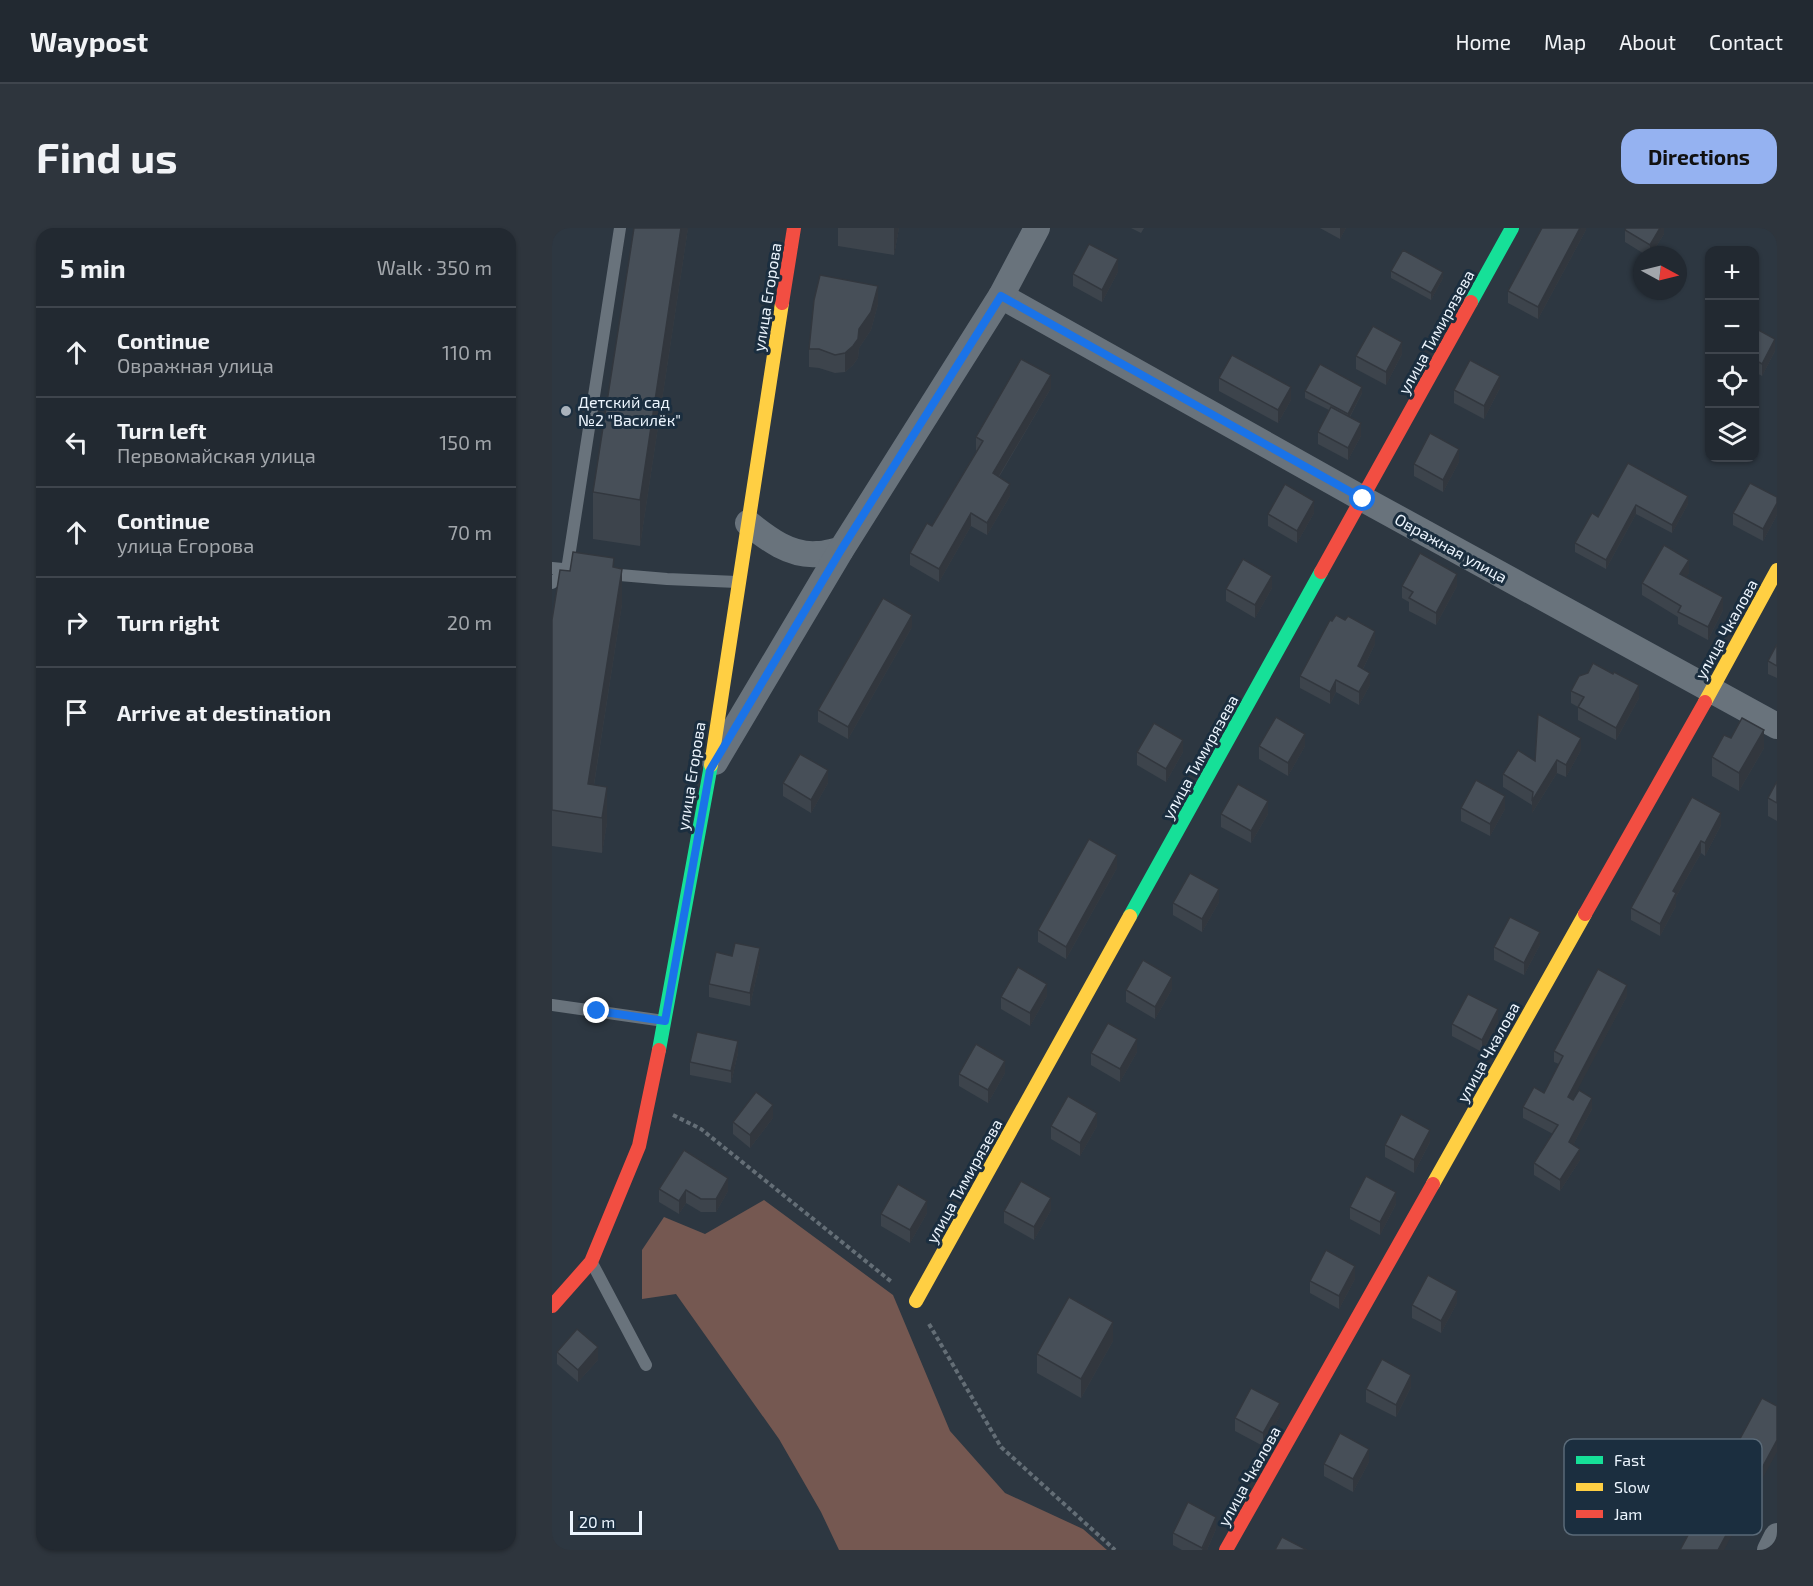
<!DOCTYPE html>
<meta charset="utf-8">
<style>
:root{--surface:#222931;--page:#2e353d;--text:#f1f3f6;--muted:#a2a6ab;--line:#3f454d;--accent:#95b2f1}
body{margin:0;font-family:"Exo 2",sans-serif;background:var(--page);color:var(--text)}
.controls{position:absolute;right:18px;top:18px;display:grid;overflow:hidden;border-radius:12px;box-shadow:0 2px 4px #0004}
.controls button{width:54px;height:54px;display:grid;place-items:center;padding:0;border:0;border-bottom:2px solid var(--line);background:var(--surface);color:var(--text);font:30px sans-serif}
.compass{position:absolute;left:1081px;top:18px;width:54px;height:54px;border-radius:50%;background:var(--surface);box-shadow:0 2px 4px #0004;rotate:97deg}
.scale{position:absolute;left:18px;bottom:15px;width:72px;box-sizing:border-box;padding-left:6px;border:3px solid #ecf5fe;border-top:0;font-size:16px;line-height:21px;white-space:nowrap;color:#ecf5fe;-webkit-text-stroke:4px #1b2e3f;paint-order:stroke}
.stop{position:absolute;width:18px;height:18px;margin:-14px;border:4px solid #1a73e8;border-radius:50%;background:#fff}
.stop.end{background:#1a73e8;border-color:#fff;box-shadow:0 2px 6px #0008}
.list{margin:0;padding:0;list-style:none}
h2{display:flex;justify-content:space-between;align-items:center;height:78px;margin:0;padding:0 24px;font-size:26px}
h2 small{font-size:20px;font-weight:400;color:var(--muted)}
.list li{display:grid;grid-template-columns:39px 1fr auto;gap:18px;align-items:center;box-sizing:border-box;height:90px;padding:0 24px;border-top:2px solid var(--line)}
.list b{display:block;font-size:22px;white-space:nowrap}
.list p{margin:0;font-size:20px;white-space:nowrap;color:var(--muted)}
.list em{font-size:20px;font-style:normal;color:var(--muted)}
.icon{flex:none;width:33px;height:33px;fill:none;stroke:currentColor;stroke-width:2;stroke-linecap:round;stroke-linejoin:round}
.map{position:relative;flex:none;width:1225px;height:1322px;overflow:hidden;border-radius:18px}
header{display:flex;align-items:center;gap:36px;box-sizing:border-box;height:84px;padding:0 30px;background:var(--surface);border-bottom:2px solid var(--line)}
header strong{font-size:28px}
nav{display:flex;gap:33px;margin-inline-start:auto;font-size:21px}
.intro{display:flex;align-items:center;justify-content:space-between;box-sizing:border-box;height:144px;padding:0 36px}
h1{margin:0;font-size:42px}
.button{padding:15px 27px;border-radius:18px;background:var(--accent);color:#111;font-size:21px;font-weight:700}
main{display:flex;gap:36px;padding:0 36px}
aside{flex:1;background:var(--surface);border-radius:18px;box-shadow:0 2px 4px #0004}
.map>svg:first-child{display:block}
.forest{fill:#755851}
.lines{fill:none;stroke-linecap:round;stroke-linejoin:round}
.path{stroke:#646e76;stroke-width:4;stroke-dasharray:4.5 3;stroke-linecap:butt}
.lane{stroke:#69737c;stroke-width:12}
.street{stroke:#69737c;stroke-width:26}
.fast{stroke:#16e098;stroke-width:14}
.slow{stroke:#ffcf43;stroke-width:14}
.jam{stroke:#f24e42;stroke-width:14}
.wall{fill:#3d444c}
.shaded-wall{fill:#32373e}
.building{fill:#474f58;stroke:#32373e;stroke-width:1.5}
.route{stroke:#1a73e8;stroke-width:8}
.poi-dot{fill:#a9b2bc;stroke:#1b2e3f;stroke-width:2}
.labels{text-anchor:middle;stroke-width:6;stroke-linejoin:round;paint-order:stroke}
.street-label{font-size:16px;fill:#ecf5fe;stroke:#1b2e3f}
.poi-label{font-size:16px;fill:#ecf5fe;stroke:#1b2e3f;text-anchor:start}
.key{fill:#1b2e3f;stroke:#5a6a78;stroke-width:1.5}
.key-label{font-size:16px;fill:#ecf5fe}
</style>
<header>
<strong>Waypost</strong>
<nav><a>Home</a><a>Map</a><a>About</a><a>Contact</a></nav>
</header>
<div class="intro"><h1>Find us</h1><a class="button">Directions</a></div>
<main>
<aside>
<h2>5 min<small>Walk · 350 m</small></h2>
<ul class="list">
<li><svg class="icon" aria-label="ahead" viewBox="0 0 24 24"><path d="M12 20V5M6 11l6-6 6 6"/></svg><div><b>Continue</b><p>Овражная улица</p></div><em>110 m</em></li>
<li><svg class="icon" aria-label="left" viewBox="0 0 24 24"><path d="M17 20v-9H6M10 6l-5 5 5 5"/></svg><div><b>Turn left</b><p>Первомайская улица</p></div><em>150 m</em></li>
<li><svg class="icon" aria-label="ahead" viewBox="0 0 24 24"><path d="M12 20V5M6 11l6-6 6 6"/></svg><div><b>Continue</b><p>улица Егорова</p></div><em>70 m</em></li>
<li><svg class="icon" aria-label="right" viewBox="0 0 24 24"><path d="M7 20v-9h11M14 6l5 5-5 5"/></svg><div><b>Turn right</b></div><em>20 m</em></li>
<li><svg class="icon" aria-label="arrive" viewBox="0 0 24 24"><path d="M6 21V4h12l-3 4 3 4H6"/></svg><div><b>Arrive at destination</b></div></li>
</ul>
</aside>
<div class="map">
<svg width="1225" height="1322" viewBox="0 0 1225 1322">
<rect width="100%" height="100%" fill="#2d3741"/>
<!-- forest -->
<path class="forest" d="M212,972L341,1067L398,1203L453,1265L531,1301L555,1322H287L269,1284L227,1211L124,1066L90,1071V1022L112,989L153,1006Z"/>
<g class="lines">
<!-- path -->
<g class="path">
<path d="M121,887L149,901L341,1055"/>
<path d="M377,1096L449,1219L563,1322"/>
</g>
<!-- lane -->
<g class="lane">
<path d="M0,340L21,342"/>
<path d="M56,346L115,351L185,354"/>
<path d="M0,355L15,342L68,0"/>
<path d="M0,777L112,793"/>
<path d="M40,1035L94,1137"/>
</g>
<!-- street -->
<g class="street">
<path d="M449,68L811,271L1225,498"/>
<path d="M196,295C216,311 238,328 265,326C273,326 281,323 289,322"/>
<path d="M163,534L289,322L449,68L485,0"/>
<path d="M1218,1322L1225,1308"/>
</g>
<!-- fast -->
<g class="fast">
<path d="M919,74L960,0"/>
<path d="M578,688L769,344"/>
<path d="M107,822L159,537"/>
</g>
<!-- slow -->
<g class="slow">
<path d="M1153,474L1225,342"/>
<path d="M159,537L230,75"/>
<path d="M881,956L1033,686"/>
<path d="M364,1073L578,688"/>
</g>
<!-- jam -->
<g class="jam">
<path d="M230,75L242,0"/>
<path d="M769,344L919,74"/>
<path d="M1033,686L1153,474"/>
<path d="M0,1078L39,1034L87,918L107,822"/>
<path d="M674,1322L881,956"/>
</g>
</g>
<!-- wall -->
<g class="wall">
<path d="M136,0L88,318L41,311V264Z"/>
<path d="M286,0H347L342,27L286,18Z"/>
<path d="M579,0H592L589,5Z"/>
<path d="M768,0H794L788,11Z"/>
<path d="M1034,0V2L986,91L956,75V63Z"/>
<path d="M1112,0V6L1099,27H1094L1073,14V2Z"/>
<path d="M839,43L891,50L879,72L839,50Z"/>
<path d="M566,44L550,74L521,58V46Z"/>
<path d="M326,76L319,102L307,120L306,130L301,137L293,144L283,145L267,140L257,139V121Z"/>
<path d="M1203,100L1223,123L1210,148L1203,144Z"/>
<path d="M850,126L834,157L804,141V128Z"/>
<path d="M667,150L739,172L726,195L667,163Z"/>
<path d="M499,160L447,249L458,268L435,307L419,298L387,354L358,337V325L380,298L425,223L424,222V209Z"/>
<path d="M948,160L932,191L902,175V162Z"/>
<path d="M753,163L810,165L798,189L809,208L796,232L766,216V204L777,182L753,170Z"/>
<path d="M907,234L891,264L862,248V236Z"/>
<path d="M1076,235L1136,276L1120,305L1084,286L1054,341L1023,324V315L1046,289Z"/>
<path d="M1225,269V287L1211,313L1181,297V285Z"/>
<path d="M762,285L745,315L716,298V286Z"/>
<path d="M62,339L70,376L42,557L55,595L50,625L0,618V392L18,343Z"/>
<path d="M1137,345L1134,349L1171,382L1156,412L1126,396V389L1090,367V355Z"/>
<path d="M850,358H905L884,397L857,383V374L850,370Z"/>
<path d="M720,360L703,390L674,373V361Z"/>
<path d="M360,399L296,511L266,494V482Z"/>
<path d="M823,416L811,441L818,457L807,477L784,464L778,476L748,460V448Z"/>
<path d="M1225,416V450L1216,446V433Z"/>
<path d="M1061,446L1087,470L1064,512L1026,492V479L1019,475V463Z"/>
<path d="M1179,510L1212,520L1187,563L1160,548V529Z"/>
<path d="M707,518H753L736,548L707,531Z"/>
<path d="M1029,522L1014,549L1005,545L980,585V577L951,559V546L983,533Z"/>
<path d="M585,524H631L614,554L585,537Z"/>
<path d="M1225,553V593L1216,588V570Z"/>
<path d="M231,555H276L259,585L231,568Z"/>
<path d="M1140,569L1169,597L1153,628L1149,625L1124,669V678L1108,708L1079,692V680Z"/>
<path d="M909,580L953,581L938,608L909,593Z"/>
<path d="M669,586H716L699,615L669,599Z"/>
<path d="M565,640L514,731L486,714V702Z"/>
<path d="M667,674L650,704L621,687V675Z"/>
<path d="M988,717L972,747L942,732V719Z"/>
<path d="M208,733L198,778L157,769V756Z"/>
<path d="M620,761L603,791L574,774V762Z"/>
<path d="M495,768L478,798L449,781V769Z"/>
<path d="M1075,768L1020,871L1040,881L1021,917L1028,932L1008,963L982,947V935L1001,906L971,890V879L992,865L1007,836L1002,834V823Z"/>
<path d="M946,794L930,824L900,808V796Z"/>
<path d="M585,824L568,854L539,837V825Z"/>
<path d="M186,825L179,855L138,847V834Z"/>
<path d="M453,845L436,875L407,858V846Z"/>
<path d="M221,890L198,920L181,906V894Z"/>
<path d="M499,898H545L528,928L499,911Z"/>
<path d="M878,914L862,945L833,929V917Z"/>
<path d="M107,961L176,963L164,984H149L134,975L127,986L107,974Z"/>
<path d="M844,976L828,1007L798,991V979Z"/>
<path d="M499,982L482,1012L452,995V983Z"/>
<path d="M375,985L358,1015L329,998V986Z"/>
<path d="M803,1051L787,1081L758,1065V1053Z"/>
<path d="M905,1075L889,1105L860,1090V1077Z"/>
<path d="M561,1113L529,1170L485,1145V1126Z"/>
<path d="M5,1124L46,1132L26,1154L5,1136Z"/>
<path d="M859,1159L844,1189L814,1174V1161Z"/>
<path d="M728,1188L711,1218L683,1203V1190Z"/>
<path d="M817,1234L801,1264L772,1248V1236Z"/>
<path d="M664,1301L655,1322H630L621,1317V1305Z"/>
</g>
<!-- shaded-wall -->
<g class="shaded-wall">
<path d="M129,0H136L88,318V272Z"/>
<path d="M342,0H347L342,27Z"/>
<path d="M788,0H794L788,11Z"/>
<path d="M1028,0H1034V2L986,91V79Z"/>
<path d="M1108,0H1112V6L1099,27H1098V17Z"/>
<path d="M566,31V44L550,74V62Z"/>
<path d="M891,44V50L879,72V65Z"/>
<path d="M326,58V76L319,102L307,120L306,130L301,137L293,144V125L307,101Z"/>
<path d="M1223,111V123L1210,148V136Z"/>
<path d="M850,114V126L834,157V144Z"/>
<path d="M499,147V160L441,258V245Z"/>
<path d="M948,148V160L932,191V178Z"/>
<path d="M739,159V172L726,195V182Z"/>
<path d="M810,159V165L796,192V186Z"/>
<path d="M809,195V208L796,232V220Z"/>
<path d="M907,221V234L891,264V252Z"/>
<path d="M458,256V268L435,307V295Z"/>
<path d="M1136,268V276L1120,305V297Z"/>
<path d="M762,273V285L745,315V303Z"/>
<path d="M1225,275V287L1211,313V301Z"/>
<path d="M1084,277V286L1054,341V332Z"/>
<path d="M419,285V298L387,354V341Z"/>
<path d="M1137,332V345L1128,359V346Z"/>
<path d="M70,341V376L37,588L36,556Z"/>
<path d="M905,346V358L884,397V385Z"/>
<path d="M720,348V360L703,390V377Z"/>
<path d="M1171,369V382L1156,412V399Z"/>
<path d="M360,387V399L296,511V499Z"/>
<path d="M823,403V416L806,451V438Z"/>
<path d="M818,445V457L807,477V464Z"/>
<path d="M784,452V464L778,476V464Z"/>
<path d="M1087,457V470L1064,512V500Z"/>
<path d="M1212,502V520L1187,563V545Z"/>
<path d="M753,506V518L736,548V535Z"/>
<path d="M1029,510V522L1014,549V537Z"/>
<path d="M631,512V524L614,554V541Z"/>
<path d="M1005,532V545L980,585V573Z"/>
<path d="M276,542V555L259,585V572Z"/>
<path d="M55,559V595L50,625V590Z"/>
<path d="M953,568V581L938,608V596Z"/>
<path d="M716,573V586L699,615V603Z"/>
<path d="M1169,585V597L1153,628V615Z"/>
<path d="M1149,613V625L1124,669V678L1108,708V696L1121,663Z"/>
<path d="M565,627V640L514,731V719Z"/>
<path d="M667,661V674L650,704V691Z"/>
<path d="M988,704V717L972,747V735Z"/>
<path d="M208,720V733L198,778V765Z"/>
<path d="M620,749V761L603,791V779Z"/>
<path d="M495,756V768L478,798V785Z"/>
<path d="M1075,757V768L1016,880V869Z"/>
<path d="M946,781V794L930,824V812Z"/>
<path d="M585,811V824L568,854V841Z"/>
<path d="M186,813V825L179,855V843Z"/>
<path d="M453,833V845L436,875V862Z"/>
<path d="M1040,870V881L1017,925V914Z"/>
<path d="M221,877V890L198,920V907Z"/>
<path d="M545,885V898L528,928V915Z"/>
<path d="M878,902V914L862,945V932Z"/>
<path d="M1028,921V932L1008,963V952Z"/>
<path d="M176,950V963L164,984V971Z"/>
<path d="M134,962V975L127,986V973Z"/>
<path d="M844,964V976L828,1007V994Z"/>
<path d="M499,970V982L482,1012V999Z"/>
<path d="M375,973V985L358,1015V1002Z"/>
<path d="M803,1038V1051L787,1081V1068Z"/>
<path d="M905,1063V1075L889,1105V1093Z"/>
<path d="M561,1094V1113L529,1170V1151Z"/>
<path d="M46,1119V1132L26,1154V1142Z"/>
<path d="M859,1147V1159L844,1189V1177Z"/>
<path d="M728,1175V1188L711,1218V1205Z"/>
<path d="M1225,1212V1224L1172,1322H1166Z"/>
<path d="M817,1221V1234L801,1264V1251Z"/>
<path d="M664,1289V1301L655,1322H650Z"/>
</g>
<!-- building -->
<g class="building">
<path d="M82,0H129L88,272L41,264Z"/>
<path d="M990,0H1028L986,79L956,63Z"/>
<path d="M1074,0H1108L1098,17L1073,2Z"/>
<path d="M537,16L566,31L550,62L521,46Z"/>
<path d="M851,22L891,44L879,65L839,43Z"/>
<path d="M268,47L326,58L319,84L307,101L306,111L301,118L293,125L283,127L267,121H257L262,72Z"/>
<path d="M821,98L850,114L834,144L804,128Z"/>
<path d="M1203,100L1223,111L1210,136L1203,132Z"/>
<path d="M680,127L739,159L726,182L667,150Z"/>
<path d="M469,131L499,147L441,245L458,256L435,295L419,285L387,341L358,325L375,295L380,298L431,213L424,209Z"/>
<path d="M918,132L948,148L932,178L902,162Z"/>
<path d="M768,136L810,159L796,186L753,163Z"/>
<path d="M779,179L809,195L796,220L766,204Z"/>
<path d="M878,205L907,221L891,252L862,236Z"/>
<path d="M1076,235L1136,268L1120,297L1084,277L1054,332L1023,315L1040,285L1046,289Z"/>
<path d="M1198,255L1225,269V275L1211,301L1181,285Z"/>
<path d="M733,256L762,273L745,303L716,286Z"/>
<path d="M1112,317L1137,332L1128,346L1171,369L1156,399L1126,384L1129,378L1090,355Z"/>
<path d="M21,324L62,330L61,339L70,341L36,556L55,559L50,590L0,582V392L8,342L18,343Z"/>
<path d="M868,325L905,346L884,385L857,370L861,364L850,358Z"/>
<path d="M691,331L720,348L703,377L674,361Z"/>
<path d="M331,370L360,387L296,499L266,482Z"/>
<path d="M784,387L793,392L796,388L823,403L806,438L818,445L807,464L784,452L778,464L748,448L778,392L780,393Z"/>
<path d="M1225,416V438L1216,433Z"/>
<path d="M1041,435L1061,446L1062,444L1087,457L1064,500L1026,479L1032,469L1019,463L1027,448L1036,445Z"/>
<path d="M986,486L1029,510L1014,537L1005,532L980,573L981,564L951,546L966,522L983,533Z"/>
<path d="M724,489L753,506L736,535L707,518Z"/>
<path d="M1190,490L1212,502L1187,545L1160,529L1172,507L1179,510Z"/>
<path d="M602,495L631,512L614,541L585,524Z"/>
<path d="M248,526L276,542L259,572L231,555Z"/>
<path d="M924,552L953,568L938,596L909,580Z"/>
<path d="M1225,553V575L1216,570Z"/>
<path d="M686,556L716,573L699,603L669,586Z"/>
<path d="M1140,569L1169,585L1153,615L1149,613L1121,663L1124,665L1108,696L1079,680Z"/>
<path d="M537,611L565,627L514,719L486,702Z"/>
<path d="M638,645L667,661L650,691L621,675Z"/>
<path d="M958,689L988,704L972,735L942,719Z"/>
<path d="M183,715L208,720L198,765L157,756L164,724L180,728Z"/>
<path d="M591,732L620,749L603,779L574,762Z"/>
<path d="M466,739L495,756L478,785L449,769Z"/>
<path d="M1046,741L1075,757L1016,869L1021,872L1027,862L1040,870L1017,914L1028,921L1008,952L982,935L1006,897L971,879L982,859L992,865L1011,828L1002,823Z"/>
<path d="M916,766L946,781L930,812L900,796Z"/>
<path d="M556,795L585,811L568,841L539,825Z"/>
<path d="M145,804L186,813L179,843L138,834Z"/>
<path d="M424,816L453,833L436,862L407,846Z"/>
<path d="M204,864L221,877L198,907L181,894Z"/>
<path d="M516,868L545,885L528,915L499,898Z"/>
<path d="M849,886L878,902L862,932L833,917Z"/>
<path d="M132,922L176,950L164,971H149L134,962L127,973L107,961Z"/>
<path d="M814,948L844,964L828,994L798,979Z"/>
<path d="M469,953L499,970L482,999L452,983Z"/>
<path d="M346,956L375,973L358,1002L329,986Z"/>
<path d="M774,1022L803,1038L787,1068L758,1053Z"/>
<path d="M876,1047L905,1063L889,1093L860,1077Z"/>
<path d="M517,1069L561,1094L529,1151L485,1126Z"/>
<path d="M25,1101L46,1119L26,1142L5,1124Z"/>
<path d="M830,1131L859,1147L844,1177L814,1161Z"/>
<path d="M699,1160L728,1175L711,1205L683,1190Z"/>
<path d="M1210,1170L1225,1178V1212L1166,1322H1128Z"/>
<path d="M788,1205L817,1221L801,1251L772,1236Z"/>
<path d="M636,1274L664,1289L650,1320L621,1305Z"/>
<path d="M730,1309L755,1322H723Z"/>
</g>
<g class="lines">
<!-- route -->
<path class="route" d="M45,783L113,793L158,542L289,322L449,68L811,271"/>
</g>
<!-- markers -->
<circle class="poi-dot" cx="14" cy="183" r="6"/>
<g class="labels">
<!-- street labels -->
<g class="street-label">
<text transform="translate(215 69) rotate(-81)" y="6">улица Егорова</text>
<text transform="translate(884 104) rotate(-61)" y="6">улица Тимирязева</text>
<text transform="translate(899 320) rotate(29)" y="6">Овражная улица</text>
<text transform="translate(1174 401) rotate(-61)" y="6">улица Чкалова</text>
<text transform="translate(648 529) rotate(-61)" y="6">улица Тимирязева</text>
<text transform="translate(139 548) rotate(-81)" y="6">улица Егорова</text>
<text transform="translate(936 824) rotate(-61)" y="6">улица Чкалова</text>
<text transform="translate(412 953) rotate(-61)" y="6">улица Тимирязева</text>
<text transform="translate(697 1248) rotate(-61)" y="6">улица Чкалова</text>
</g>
<!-- poi labels -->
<g class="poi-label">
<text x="26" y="180">Детский сад<tspan x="26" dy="18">№2 "Василёк"</tspan></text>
</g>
</g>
<!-- legend -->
<rect x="1012" y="1211" width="198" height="96" rx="9" class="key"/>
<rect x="1024" y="1228" width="27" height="8" fill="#16e098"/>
<rect x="1024" y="1255" width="27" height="8" fill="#ffcf43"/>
<rect x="1024" y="1282" width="27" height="8" fill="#f24e42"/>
<g class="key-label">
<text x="1062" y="1238">Fast</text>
<text x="1062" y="1265">Slow</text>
<text x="1062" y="1292">Jam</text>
</g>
</svg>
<div class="controls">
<button>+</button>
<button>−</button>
<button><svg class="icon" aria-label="locate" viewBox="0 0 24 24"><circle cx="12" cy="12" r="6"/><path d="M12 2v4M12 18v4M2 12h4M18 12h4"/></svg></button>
<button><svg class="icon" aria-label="layers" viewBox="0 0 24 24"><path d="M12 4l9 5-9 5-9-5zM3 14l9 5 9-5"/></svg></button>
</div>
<svg class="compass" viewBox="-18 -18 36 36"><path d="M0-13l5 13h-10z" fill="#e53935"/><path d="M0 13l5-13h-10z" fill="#a2a6ab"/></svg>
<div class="scale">20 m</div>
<div class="stop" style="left:811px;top:271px"></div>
<div class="stop end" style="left:45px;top:783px"></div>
</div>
</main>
